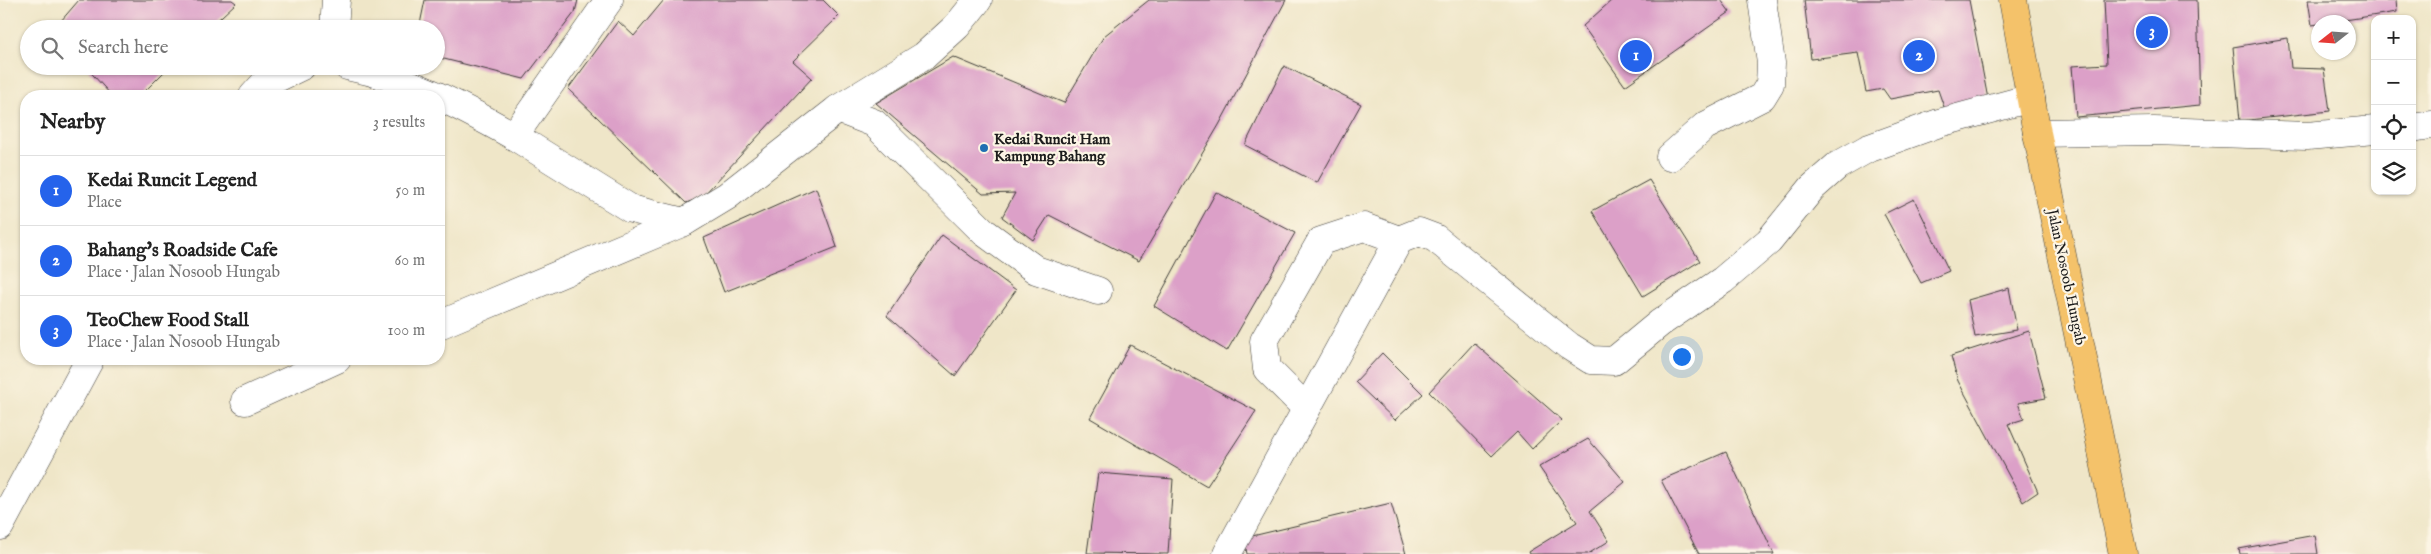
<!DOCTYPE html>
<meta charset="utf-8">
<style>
:root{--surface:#fff;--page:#f6f6f6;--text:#222;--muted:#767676;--line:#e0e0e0;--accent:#2563eb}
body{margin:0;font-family:"IM FELL English",serif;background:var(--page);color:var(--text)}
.controls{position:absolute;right:15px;top:15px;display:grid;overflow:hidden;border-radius:10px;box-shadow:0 1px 4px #0004}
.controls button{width:45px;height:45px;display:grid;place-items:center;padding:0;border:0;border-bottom:1px solid var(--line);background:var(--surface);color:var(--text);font:25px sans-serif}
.compass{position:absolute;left:2311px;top:15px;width:45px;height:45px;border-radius:50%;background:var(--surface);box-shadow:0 1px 4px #0004;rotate:253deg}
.you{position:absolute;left:1681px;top:356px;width:18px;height:18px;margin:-12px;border:4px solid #fff;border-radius:50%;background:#1a73e8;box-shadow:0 0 0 8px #1a73e833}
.badge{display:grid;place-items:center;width:32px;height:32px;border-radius:50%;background:var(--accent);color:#fff;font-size:16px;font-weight:700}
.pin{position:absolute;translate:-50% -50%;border:2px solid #fff;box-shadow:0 1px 5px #0006}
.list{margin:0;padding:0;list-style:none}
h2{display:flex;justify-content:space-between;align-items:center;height:65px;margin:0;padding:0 20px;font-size:21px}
h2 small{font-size:16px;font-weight:400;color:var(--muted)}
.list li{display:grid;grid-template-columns:32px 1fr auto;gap:15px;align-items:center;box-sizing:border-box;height:70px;padding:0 20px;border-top:1px solid var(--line)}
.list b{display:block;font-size:19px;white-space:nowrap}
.list p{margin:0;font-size:16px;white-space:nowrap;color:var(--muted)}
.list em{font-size:16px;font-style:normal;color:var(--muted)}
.icon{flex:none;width:28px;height:28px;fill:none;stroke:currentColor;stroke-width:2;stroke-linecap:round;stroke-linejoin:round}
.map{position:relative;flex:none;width:2431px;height:554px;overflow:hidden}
.search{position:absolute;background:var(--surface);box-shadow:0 1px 4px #0004;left:20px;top:20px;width:425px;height:55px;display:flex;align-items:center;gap:12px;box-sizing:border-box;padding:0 18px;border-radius:28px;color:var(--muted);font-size:19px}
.panel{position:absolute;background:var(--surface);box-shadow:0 1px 4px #0004;left:20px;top:90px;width:425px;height:275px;border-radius:20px}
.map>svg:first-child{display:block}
.building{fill:#dca0c8}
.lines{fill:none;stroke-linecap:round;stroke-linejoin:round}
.minor-casing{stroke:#3c3a36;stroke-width:29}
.major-casing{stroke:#3c3a36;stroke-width:29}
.minor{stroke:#fff;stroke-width:28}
.major{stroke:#f4c26a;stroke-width:28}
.poi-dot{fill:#1f6fb2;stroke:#fcf5e5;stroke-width:2}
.labels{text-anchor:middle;stroke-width:4.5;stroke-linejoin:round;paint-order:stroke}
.poi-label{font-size:15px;font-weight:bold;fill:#1c1c1c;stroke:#fcf5e5;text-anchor:start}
.street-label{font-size:15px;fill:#1c1c1c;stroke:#fcf5e5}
</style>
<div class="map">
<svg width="2431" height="554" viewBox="0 0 2431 554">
<rect width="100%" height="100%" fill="#fcf5e5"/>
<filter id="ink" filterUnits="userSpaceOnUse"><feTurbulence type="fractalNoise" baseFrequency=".02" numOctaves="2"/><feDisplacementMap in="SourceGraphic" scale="10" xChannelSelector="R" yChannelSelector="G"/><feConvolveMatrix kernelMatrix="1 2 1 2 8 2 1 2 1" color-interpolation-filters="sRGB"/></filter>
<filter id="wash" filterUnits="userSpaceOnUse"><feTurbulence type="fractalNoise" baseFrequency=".0096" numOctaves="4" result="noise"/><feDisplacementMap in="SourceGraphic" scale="20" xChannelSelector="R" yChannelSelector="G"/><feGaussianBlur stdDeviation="1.12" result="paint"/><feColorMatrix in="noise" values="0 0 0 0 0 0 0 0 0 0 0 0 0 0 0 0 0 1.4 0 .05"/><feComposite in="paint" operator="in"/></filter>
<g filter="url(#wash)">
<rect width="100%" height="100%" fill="#efe6c8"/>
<g id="blocks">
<!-- building -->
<g class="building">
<path d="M79,0H232L236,3L208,29H54Z"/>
<path d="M425,0H578L575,12L524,79L436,57V29H419Z"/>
<path d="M664,0H823L839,16L793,61L812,78L702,197L686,203L568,89L618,21L634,36Z"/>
<path d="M1149,0H1286L1219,125L1139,261L1049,215L1033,240L1002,217L1015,193L983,194L876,103L953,57L1064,103L1104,36Z"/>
<path d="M1612,0H1721L1730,12L1625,86L1583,26Z"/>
<path d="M1804,0H1969L1988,99L1945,110L1938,90L1890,99L1883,89L1866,92L1858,53L1811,59Z"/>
<path d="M2104,0H2197L2200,105L2076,117L2072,66L2107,64Z"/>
<path d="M2308,0H2396L2397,12L2312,25Z"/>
<path d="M2288,38L2291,68L2324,69L2330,111L2240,121L2233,47Z"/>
<path d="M85,66H170L140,96H112Z"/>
<path d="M1284,66L1361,104L1317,183L1245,145Z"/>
<path d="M1649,180L1700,261L1643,296L1592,211Z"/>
<path d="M816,188L837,247L724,292L704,238Z"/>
<path d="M1216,192L1295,233L1227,351L1154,306Z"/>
<path d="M1914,199L1949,271L1921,283L1884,214Z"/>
<path d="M942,235L1016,290L955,376L887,316Z"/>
<path d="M2009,288L2017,330L1975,337L1968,300Z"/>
<path d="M2029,331L2046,398L2018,403L2024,419L2008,424L2038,492L2023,502L1958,381L1951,356Z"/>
<path d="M1474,343L1562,420L1532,449L1517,432L1492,456L1429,392Z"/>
<path d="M1130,345L1256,411L1207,486L1090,418Z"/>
<path d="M1382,353L1423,394L1395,420L1355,382Z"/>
<path d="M1588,439L1625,482L1590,511L1609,541L1588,554H1529L1528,552L1577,522L1539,467Z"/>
<path d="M1726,452L1774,554H1699L1661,480Z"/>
<path d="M1098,473L1173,479L1168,554L1087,553Z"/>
<path d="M1391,503L1406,554H1247L1244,538Z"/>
<path d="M2315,535L2318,554H2240L2239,549Z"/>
</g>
</g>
</g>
<g filter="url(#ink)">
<use href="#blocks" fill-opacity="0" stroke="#3c3a36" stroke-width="1"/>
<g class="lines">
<!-- minor casing -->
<g class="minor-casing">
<g id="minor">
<path d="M334,29L336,0"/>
<path d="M347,66C411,79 459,105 514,136L609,0"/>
<path d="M253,96L263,85L302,66"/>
<path d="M838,109L874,123L984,232L1036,270L1098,291"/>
<path d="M2412,128L2431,125"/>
<path d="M2037,133L2154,131L2307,136L2375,130"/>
<path d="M514,136L631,209L684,222L727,196L838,109L924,56L957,26L978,0"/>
<path d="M1670,157L1705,126L1762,97L1770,84L1771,63L1762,0"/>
<path d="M439,325L684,222"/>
<path d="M245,401L337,359"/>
<path d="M1306,408L1267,369L1264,341L1321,241L1364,227L1399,240"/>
<path d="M0,526L90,359"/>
<path d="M1227,554L1399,240L1419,232L1435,238L1569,346L1591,360L1614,361L1660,323L1723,280L1769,241L1812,188L1837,166L1867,149L1939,123L2031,98"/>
</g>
</g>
<!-- major casing -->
<g class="major-casing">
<path id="major" d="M2013,0L2037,133L2123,554"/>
</g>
<!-- minor -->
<use href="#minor" class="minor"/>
<!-- major -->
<use href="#major" class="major"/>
</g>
</g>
<!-- markers -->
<circle class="poi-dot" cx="984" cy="148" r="5"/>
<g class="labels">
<!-- poi labels -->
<g class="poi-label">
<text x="994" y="144">Kedai Runcit Ham<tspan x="994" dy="17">Kampung Bahang</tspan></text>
</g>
<!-- street labels -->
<g class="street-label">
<text transform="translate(2067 277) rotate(78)" y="5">Jalan Nosoob Hungab</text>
</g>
</g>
</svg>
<div class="controls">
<button>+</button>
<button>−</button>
<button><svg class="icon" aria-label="locate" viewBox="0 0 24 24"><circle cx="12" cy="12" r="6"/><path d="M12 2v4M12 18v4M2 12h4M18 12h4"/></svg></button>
<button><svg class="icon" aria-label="layers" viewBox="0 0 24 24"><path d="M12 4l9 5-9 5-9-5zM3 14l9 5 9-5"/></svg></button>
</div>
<svg class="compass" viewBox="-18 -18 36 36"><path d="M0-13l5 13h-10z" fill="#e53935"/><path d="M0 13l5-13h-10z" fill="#767676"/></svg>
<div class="you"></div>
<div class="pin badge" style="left:1636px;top:56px">1</div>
<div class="pin badge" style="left:1919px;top:56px">2</div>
<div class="pin badge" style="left:2152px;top:32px">3</div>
<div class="search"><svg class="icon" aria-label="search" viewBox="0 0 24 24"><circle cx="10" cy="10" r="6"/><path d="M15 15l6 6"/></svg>Search here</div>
<section class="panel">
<h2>Nearby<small>3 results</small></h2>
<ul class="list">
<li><span class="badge">1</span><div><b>Kedai Runcit Legend</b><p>Place</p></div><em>50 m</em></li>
<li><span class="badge">2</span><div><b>Bahang's Roadside Cafe</b><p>Place · Jalan Nosoob Hungab</p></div><em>60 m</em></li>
<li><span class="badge">3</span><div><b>TeoChew Food Stall</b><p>Place · Jalan Nosoob Hungab</p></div><em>100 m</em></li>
</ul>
</section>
</div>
